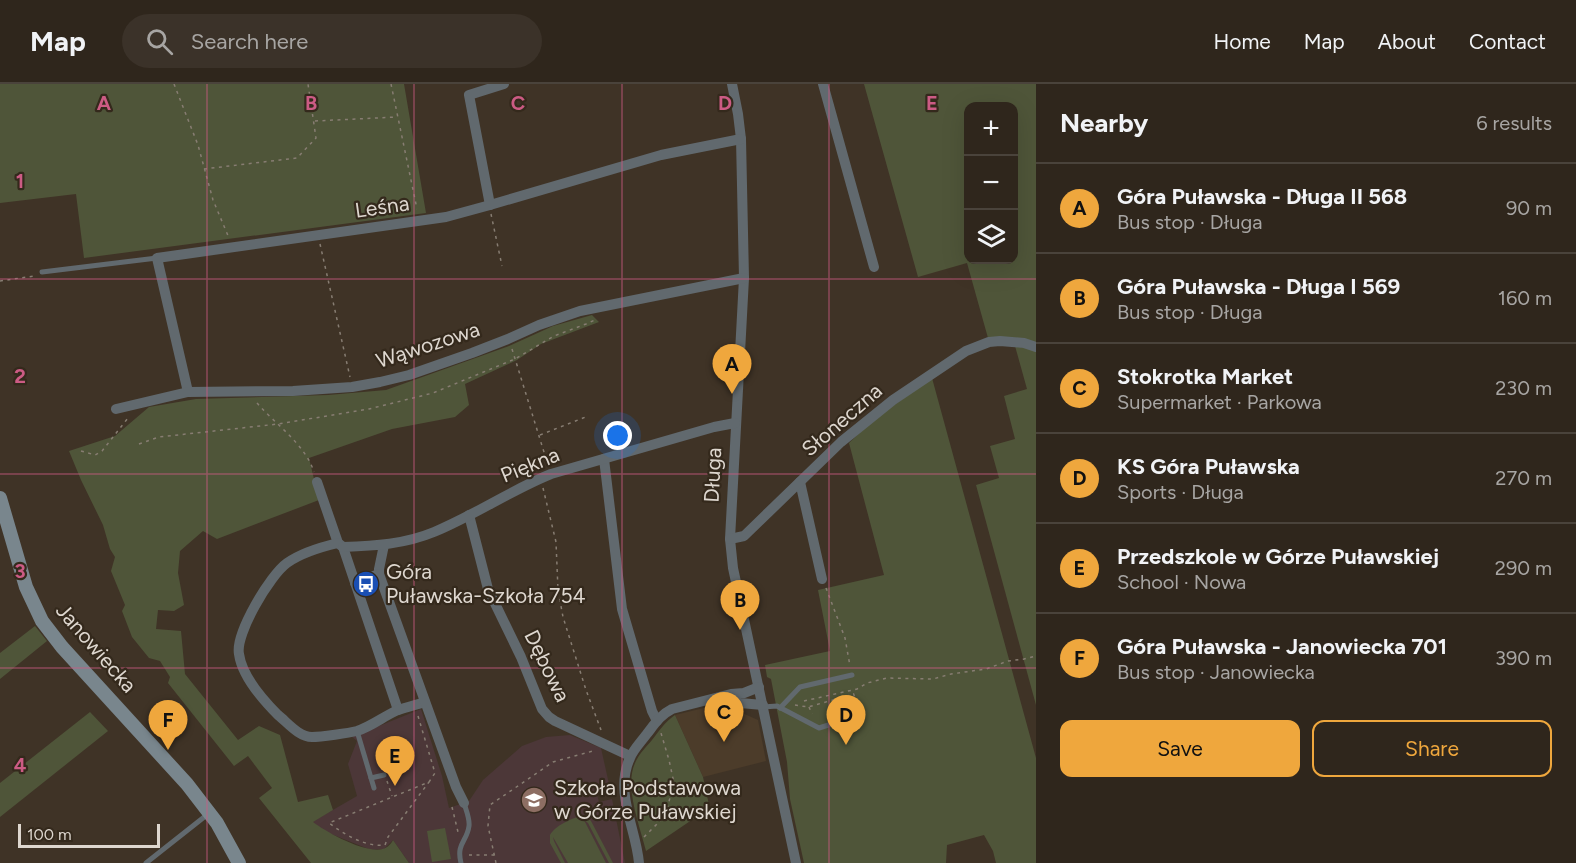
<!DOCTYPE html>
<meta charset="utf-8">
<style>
:root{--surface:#2f261c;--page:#3b3229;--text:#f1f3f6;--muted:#a7a5a3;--line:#4a433b;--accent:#efa73d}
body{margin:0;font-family:Figtree,sans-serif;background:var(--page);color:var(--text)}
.controls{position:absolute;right:18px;top:18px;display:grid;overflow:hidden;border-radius:12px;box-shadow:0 6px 24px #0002}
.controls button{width:54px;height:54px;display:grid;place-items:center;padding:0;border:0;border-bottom:2px solid var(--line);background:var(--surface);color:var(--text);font:30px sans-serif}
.scale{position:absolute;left:18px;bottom:15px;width:142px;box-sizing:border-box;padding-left:6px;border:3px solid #ded7cf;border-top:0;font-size:16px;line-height:21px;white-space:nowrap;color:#ded7cf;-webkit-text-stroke:4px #34291c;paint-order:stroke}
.you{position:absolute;left:618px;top:352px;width:21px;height:21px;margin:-15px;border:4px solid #fff;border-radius:50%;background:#1a73e8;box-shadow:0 0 0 9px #1a73e833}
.badge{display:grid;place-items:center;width:39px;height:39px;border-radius:50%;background:var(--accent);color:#111;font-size:20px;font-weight:700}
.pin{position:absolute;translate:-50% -50px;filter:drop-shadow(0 2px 3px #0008)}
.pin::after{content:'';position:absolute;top:32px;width:21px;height:18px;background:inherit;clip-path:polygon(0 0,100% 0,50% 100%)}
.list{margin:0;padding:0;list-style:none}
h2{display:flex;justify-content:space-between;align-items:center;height:78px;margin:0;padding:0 24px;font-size:26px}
h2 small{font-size:20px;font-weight:400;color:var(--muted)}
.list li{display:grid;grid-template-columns:39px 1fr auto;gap:18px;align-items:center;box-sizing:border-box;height:90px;padding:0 24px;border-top:2px solid var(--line)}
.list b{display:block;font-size:22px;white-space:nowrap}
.list p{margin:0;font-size:20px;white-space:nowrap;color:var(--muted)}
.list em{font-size:20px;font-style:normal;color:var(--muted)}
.actions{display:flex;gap:12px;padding:18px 24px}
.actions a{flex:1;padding:14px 0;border:2px solid var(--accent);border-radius:12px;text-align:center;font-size:21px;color:var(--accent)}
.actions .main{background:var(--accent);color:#111}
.icon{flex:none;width:33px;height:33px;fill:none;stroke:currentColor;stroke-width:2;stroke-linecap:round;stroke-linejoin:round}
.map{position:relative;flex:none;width:1036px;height:779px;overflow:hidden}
header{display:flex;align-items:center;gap:36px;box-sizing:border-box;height:84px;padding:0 30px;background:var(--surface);border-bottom:2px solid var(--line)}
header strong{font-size:28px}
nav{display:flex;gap:33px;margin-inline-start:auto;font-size:21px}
.search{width:420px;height:54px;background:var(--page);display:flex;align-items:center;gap:15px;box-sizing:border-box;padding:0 21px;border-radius:33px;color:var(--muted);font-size:22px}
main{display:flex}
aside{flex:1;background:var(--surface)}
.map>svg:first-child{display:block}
.built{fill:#4c3c2a}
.education{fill:#4c3738}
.green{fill:#4f5539;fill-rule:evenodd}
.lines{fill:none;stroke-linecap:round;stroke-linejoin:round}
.path{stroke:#877d72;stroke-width:1.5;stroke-dasharray:3 4.5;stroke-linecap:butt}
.lane{stroke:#61696e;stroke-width:5}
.street{stroke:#61696e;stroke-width:10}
.secondary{stroke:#79868d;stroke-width:14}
.grid{fill:none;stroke:#cc5b84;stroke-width:1.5;stroke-opacity:0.55}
.labels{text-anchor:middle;stroke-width:4.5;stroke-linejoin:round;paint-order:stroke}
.street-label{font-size:21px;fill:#ded7cf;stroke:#34291c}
.poi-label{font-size:21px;fill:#ded7cf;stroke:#34291c;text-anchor:start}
.grid-label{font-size:20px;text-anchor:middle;font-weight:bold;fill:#cc5b84;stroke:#34291c;stroke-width:4.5;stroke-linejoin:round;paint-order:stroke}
</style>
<header>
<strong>Map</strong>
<div class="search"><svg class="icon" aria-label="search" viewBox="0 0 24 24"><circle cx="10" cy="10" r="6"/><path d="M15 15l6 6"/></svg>Search here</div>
<nav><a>Home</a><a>Map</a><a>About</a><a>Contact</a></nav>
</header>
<main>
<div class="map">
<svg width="1036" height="779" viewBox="0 0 1036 779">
<rect width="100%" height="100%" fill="#3f3326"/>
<!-- built -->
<path class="built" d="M712,622L731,624L758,636L766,677L703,693L675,631Z"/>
<!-- education -->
<path class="education" d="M421,625L442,692L449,724L469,717L483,696L522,662L546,653L570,651L601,664L609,700L595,703L599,718L612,715L625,779H409L393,756L384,765L371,766L326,748L312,738L357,712L348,680L357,657L352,653Z"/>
<!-- green -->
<g class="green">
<path d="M0,0H404L426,129L84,174L76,110L0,119Z"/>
<path d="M864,0H1036V258L988,254L967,179L918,193ZM969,22H1014V176H969Z"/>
<path d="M592,231L599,238L541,260L517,276L465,300L469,321L455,333L392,345L309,374L319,416L217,455L203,447L180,467L178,489L184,521L174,527L158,526L156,545L181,547L185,590L238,656L259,642L280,651L298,718L328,711L333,726L313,738C326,748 372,774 387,763C388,763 393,757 393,756L409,779H311L259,714L272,704L248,672L234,682L168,599L170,593L160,577L149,574L132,553L122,527L125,521L111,487L115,473L110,465L103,441L81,396L69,367L115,352L149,323L196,315L328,311L386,306L509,262L553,242Z"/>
<path d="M1015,262L1036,266V621L976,401L999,394L990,362L1015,355L1004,312L1027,305Z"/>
<path d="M932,294L1036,674V779H996L993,767L984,751L947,761L946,779H804L790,715L787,678L771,595L767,593L765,581L830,567L818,506L884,491L849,359L873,336Z"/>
<path d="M35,542L47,557L0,595V569Z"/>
<path d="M90,628L108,647L0,733V699Z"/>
<path d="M675,631L703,693L709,721L705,727L646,767C640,742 624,703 635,679C639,670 646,663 652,656C659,647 665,638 675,631Z"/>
<path d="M582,732L587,733L591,737L613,779H609L588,739L584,736L606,779H568L553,753L554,757L565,779H561L550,759V751C555,742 571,734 582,732Z"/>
<path d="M445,744L451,775L432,778L427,747Z"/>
</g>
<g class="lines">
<!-- path -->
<g class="path">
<path d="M174,0L198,61L213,116L229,154"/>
<path d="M391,0L417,125"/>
<path d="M315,37L397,33"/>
<path d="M204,85L297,74L316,54L308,0"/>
<path d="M491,130L502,182"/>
<path d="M320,160L350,293"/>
<path d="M0,197L34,192"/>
<path d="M512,265L548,381"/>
<path d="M257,319C276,341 305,360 314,388"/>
<path d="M540,351L588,332"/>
<path d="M139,360L159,353L278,340L369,325L433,309L515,275L554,252L586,240L597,235"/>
<path d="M81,367L95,371L102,367L128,334"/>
<path d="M543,404L556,458L558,506L563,533L586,606L601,646"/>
<path d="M826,504L845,554L850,582"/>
<path d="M804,617L857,605L867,599L887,594L933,595L951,590L986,585L1008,577L1024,575L1036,572"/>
<path d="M795,621L808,623L854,610"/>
<path d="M809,623L812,630"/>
<path d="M844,630L859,626L853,608"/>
<path d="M418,632L435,689L429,698L329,739C345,751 365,763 385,761L388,753L429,698"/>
<path d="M842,644L845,655"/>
<path d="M387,697L392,712"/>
<path d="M452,723L458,748"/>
<path d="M644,753L665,732L674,699L669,676L661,649"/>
<path d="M469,771H494"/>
<path d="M496,779L488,742L490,721L553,678L593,667"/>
</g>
<!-- lane -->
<g class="lane">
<path d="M42,188L157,174"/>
<path d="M763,623L777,622L819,644L841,637"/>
<path d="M780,624L800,603L852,591"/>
<path d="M357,647L374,704"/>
<path d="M371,694L384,691"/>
<path d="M146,779L208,730"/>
<path d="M461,779C456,759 467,758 469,742C470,735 466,726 464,719"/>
</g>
<!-- street -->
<g class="street">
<path d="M732,0L738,30L741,55L744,194L730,455L733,484L796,779"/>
<path d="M823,0L874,183"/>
<path d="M490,121L469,11L504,0"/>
<path d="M188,308L157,174L446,133L490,121L661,71L741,55"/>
<path d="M116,325L188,308L293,307L352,303L380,298L409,291L472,269L508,255L539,241L580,227L744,194"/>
<path d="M604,375L622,525L652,627L657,637"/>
<path d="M317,398L338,459L343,463L398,626"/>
<path d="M800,398L822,495"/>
<path d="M469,431L488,505L521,573L542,625L549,633L555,637L630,672"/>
<path d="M730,455L744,452L841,358L893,316L966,267L989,258L1000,257L1024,259L1036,263"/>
<path d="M338,459C321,463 301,469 287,479C270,491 235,550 239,570C242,592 263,616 278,631C288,639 299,653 312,653C321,653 349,649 357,647C372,642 384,632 398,626C407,623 416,621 425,618"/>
<path d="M384,461L379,485V490L456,703L464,719"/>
<path d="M343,463C375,462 405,460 434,448C475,431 511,406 551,390L714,343L735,339"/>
<path d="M355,499L379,490"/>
<path d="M722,614L740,619L763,621"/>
<path d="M639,779C636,744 614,708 630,674C633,666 640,659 646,651C654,641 660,631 672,625L731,610L744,609L759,603"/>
</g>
<!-- secondary -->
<path class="secondary" d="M0,414L26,503L42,537L62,563L187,700L217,739L239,779"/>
</g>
<!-- grid -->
<path class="grid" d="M207,0V779M414,0V779M622,0V779M829,0V779M0,195H1036M0,390H1036M0,584H1036"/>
<!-- icons -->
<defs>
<g id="bus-disc" transform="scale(1.35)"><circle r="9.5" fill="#1a4fb4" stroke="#34291c"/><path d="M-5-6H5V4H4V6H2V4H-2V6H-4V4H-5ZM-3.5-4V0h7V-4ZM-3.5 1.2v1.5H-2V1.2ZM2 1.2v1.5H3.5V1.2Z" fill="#fff"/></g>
<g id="school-disc" transform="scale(1.35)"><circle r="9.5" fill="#8d6e63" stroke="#34291c"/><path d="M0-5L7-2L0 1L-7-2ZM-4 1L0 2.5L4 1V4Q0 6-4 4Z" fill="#fff"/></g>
</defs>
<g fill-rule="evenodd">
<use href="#bus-disc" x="366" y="500"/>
<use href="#school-disc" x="534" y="716"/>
</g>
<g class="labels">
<!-- street labels -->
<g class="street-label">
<text transform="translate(382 123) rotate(-8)" y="7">Leśna</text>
<text transform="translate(428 261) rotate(-18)" y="7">Wąwozowa</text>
<text transform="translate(842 336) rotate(-41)" y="7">Słoneczna</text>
<text transform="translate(530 381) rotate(-22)" y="7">Piękna</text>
<text transform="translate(713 391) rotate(-87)" y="7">Długa</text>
<text transform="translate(96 564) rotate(49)" y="7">Janowiecka</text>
<text transform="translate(547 582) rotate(64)" y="7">Dębowa</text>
</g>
<!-- poi labels -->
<g class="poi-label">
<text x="386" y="495">Góra<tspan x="386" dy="24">Puławska-Szkoła 754</tspan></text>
<text x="554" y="711">Szkoła Podstawowa<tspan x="554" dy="24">w Górze Puławskiej</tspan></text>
</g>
</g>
<g class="grid-label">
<text x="104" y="26">A</text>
<text x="311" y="26">B</text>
<text x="518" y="26">C</text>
<text x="725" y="26">D</text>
<text x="932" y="26">E</text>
<text x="20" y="104">1</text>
<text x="20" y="299">2</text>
<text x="20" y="494">3</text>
<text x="20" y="688">4</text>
</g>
</svg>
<div class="controls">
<button>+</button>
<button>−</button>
<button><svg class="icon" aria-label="layers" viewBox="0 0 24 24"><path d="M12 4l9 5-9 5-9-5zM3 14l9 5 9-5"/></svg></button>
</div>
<div class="scale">100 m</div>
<div class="you"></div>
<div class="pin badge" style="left:732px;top:310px">A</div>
<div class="pin badge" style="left:740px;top:546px">B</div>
<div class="pin badge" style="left:724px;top:658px">C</div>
<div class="pin badge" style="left:846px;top:661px">D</div>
<div class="pin badge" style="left:395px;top:702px">E</div>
<div class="pin badge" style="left:168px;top:666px">F</div>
</div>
<aside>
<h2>Nearby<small>6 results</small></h2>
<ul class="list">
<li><span class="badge">A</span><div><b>Góra Puławska - Długa II 568</b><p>Bus stop · Długa</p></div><em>90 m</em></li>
<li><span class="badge">B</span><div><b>Góra Puławska - Długa I 569</b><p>Bus stop · Długa</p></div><em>160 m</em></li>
<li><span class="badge">C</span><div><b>Stokrotka Market</b><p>Supermarket · Parkowa</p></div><em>230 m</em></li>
<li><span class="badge">D</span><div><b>KS Góra Puławska</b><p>Sports · Długa</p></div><em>270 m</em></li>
<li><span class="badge">E</span><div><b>Przedszkole w Górze Puławskiej</b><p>School · Nowa</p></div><em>290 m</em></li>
<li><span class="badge">F</span><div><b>Góra Puławska - Janowiecka 701</b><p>Bus stop · Janowiecka</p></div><em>390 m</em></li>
</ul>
<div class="actions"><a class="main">Save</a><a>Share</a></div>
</aside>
</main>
